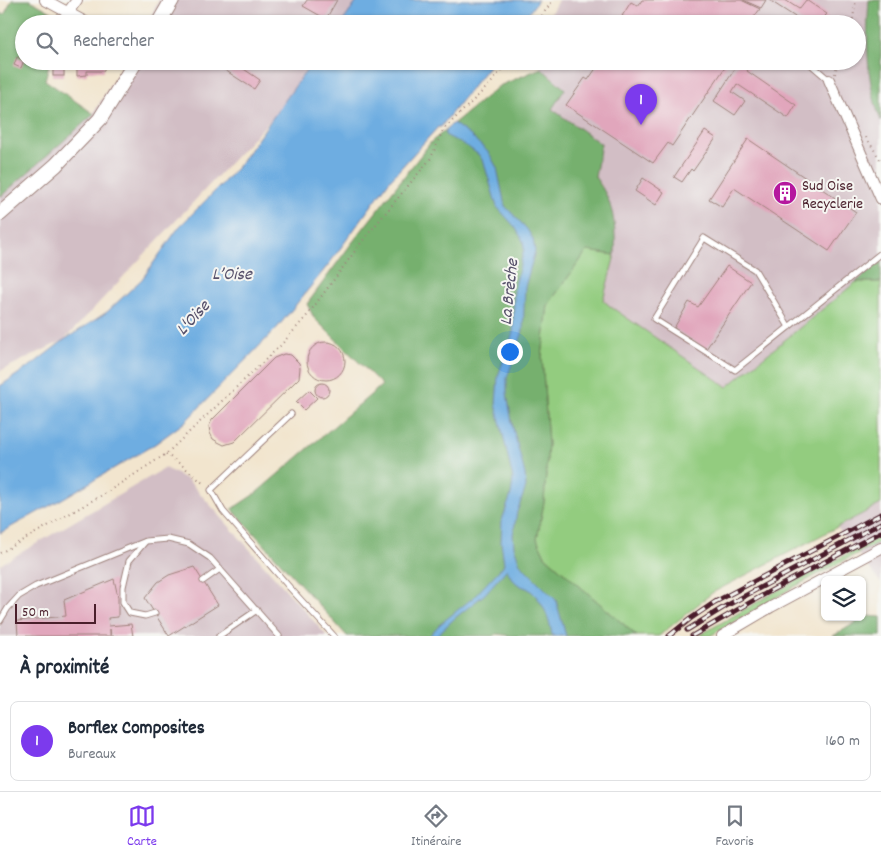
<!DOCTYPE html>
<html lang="fr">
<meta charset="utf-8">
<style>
:root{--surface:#fff;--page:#f6f6f7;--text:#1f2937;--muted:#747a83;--line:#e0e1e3;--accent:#7c3aed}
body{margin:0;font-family:Dekko,sans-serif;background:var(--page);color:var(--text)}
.controls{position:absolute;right:15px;bottom:15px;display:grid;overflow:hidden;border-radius:8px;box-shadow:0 1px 4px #0004}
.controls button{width:45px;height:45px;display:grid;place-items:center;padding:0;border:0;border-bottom:1px solid var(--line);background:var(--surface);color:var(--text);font:25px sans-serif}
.scale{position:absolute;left:15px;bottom:12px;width:81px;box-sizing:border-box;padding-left:5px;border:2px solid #4a1f2b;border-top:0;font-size:14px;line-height:18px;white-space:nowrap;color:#4a1f2b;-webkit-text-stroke:4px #f6f6f2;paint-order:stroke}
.you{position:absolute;left:509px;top:351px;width:18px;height:18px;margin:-12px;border:4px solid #fff;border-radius:50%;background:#1a73e8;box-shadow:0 0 0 8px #1a73e833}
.badge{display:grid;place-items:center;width:32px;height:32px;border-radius:50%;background:var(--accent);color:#fff;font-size:16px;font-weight:700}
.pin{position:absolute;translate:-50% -41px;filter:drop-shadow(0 1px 2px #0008)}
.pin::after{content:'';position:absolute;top:26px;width:18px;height:15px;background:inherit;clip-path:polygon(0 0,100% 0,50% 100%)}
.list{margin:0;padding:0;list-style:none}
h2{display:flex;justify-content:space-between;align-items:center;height:65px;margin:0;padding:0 20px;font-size:21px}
h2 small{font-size:16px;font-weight:400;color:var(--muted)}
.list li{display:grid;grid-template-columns:32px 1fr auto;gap:15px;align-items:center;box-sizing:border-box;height:80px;margin:0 10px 10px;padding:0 10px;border:1px solid var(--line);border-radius:8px}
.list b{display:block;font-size:19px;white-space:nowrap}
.list p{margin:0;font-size:16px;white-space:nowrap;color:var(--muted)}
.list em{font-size:16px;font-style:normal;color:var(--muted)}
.icon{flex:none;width:28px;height:28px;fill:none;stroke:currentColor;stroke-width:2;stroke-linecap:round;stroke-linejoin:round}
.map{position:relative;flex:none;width:881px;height:636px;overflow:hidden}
.search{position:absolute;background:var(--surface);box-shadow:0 1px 4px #0004;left:15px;right:15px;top:15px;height:55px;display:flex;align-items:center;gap:12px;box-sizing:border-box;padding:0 18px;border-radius:28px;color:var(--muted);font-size:19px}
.sheet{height:155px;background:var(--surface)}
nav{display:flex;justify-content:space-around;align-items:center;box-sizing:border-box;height:70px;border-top:1px solid var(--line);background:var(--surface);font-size:14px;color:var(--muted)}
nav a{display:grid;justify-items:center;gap:2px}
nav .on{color:var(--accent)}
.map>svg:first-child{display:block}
.industrial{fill:#d2bec5}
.green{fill:#93cc7f;stroke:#6e7655}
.forest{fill:#76b06e;stroke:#60684c}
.water{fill:#6eade1;stroke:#5c6686}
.building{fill:#e1a6bc}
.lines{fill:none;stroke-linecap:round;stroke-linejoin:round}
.service-casing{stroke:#9e827c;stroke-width:7}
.minor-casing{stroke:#9e827c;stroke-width:12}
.secondary-casing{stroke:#9e827c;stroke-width:16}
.path{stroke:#9e827c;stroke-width:2;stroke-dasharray:1 4;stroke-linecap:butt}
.service{stroke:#fff;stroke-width:5}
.minor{stroke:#fff;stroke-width:10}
.secondary{stroke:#fff;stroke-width:14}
.rail-casing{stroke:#4a1f2b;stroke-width:5}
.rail{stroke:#f6f6f2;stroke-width:3;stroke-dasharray:9;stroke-linecap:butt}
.labels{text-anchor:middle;stroke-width:4;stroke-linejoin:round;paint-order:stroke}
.poi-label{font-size:16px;fill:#4a1f2b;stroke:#f6f6f2;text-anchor:start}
.water-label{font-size:18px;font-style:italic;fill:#57516b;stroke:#f6f6f2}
</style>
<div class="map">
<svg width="881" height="636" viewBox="0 0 881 636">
<rect width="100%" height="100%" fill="#f6f6f2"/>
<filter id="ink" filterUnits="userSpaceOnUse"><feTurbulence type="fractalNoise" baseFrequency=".02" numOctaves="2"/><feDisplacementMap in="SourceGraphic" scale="10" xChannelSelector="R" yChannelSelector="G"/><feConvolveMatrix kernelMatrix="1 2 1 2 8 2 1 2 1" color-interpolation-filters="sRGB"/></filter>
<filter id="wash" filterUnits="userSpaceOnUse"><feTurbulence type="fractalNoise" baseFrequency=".0096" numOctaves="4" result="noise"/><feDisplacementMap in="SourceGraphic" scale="20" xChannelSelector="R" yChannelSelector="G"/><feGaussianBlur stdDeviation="1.12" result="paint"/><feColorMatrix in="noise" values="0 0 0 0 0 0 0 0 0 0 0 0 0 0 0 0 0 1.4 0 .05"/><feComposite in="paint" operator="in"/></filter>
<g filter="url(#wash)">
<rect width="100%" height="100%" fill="#f2e5ce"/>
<!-- industrial -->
<g class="industrial">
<path d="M159,0H358L341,24H147Z"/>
<path d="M558,0H881V583L727,387L611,307L603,300L615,252L602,186L595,177L601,144L551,109L565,89L541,68L540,61H857V24H545Z"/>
<path d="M125,61H313L274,116L64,340L0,371V194L93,114Z"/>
<path d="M165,468L188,480L327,636H0V565Z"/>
</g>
<!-- green -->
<g class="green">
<path d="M587,251L615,255L603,300L611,307L727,387L856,282H881V504L712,593L659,636H637L545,556L537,539L544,502L548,444L542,357L548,305Z"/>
<path d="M881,536V541L792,588L710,636H698L775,592Z"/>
</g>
<!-- forest -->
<g class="forest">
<path d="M12,0H30L62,18L60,24H24V61H50L45,80L94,114L0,197V12L4,15Z"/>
<path d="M869,0H881V121C866,82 866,41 869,0Z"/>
<path d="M541,68L565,89L552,109L601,144L595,177C614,202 616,225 615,255L587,251L548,305L542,357L548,444L544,502L537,539L545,556L637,636H513L497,634L494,636H347L232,509L256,493L382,385L314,318L307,304L351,244L431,142L499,86Z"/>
<path d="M881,262V282H856Z"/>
<path d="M867,616L881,617V636H833Z"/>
</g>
<!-- water -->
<g class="water">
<path d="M358,0H538L521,24H341Z"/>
<path d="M313,61H493L446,120L441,127H438L390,180L329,264L277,328L185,422L155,444L62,499L0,533V386L33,364L64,340L107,312L142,279L179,227L222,184L239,165Z"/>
<path d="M453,123L471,136L489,153L497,168L505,206L527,229L533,239L535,251L525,287L523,331L507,378V393L513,428L525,474L526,487L517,512L513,535L514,547L520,564L556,600L566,636H552C550,619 543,601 530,590C526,587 522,587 519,585C513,581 509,575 507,569L485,594L455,618L436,636H429L439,625L474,597L503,566L504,563L501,542L502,520L511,495L513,479L496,404L498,376L513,333L514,290L524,249L523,241L515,227L497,207L484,163L479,155L468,147L445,135V131Z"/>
</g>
<g id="blocks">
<!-- building -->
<g class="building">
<path d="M307,0H337L326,19L303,6Z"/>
<path d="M642,0H741L760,9L749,24H626L629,20L622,16L631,2L638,6Z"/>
<path d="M743,0H766L761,8Z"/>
<path d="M769,0H785L799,9L806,0L827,14L825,16L837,24H806Z"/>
<path d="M17,57L24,60L21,68L14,65Z"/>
<path d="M77,61H104V71H87V75L77,76Z"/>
<path d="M211,61H232L260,80L254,89Z"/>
<path d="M601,61H723L722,63L726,66L672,146L668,143L653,163L566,105L585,78L588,80Z"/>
<path d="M740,61H753L747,71L796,105L788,118L737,84L732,92L745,101L735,115L714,101Z"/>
<rect x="53" y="64" width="11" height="12"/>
<path d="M705,131L716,138L693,171L691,169L682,182L674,177Z"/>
<path d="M748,139L856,212L829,251L734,188L722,207L709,199Z"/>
<path d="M643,178L664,192L656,205L635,191Z"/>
<path d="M727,266L751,282L706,349L674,328L689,302L698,307Z"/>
<circle cx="326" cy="361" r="19"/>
<path d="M284,354L291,355L299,363L300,368L299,378L234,442L224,445L218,442L213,439L210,433L209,426L212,420L274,358Z"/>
<circle cx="322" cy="390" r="7"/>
<path d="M309,390L317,398L304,410L296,402Z"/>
<path d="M194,567L218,605L169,636L145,598L158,582L169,575Z"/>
<path d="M114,579L118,597V617L108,618L109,626L131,624L133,636H111L110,629V636H18L17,621L66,616L64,600Z"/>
</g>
</g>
</g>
<g filter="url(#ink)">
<use href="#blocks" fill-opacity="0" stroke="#9e827c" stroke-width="1"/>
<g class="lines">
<!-- service casing -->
<g class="service-casing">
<g id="service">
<path d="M807,61L829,80"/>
<path d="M789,327L755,270L704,238L654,319L735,370L881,253"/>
<path d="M291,414L211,490L223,511L290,588L334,636"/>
<path d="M145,542L129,561L123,587V602L130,613L145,616L155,613"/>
<path d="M203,581L220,569"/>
<path d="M0,621L8,608L19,596L36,586L146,541L168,539L189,544L210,558L279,636"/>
<path d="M219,636L257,610"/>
</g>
</g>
<!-- minor casing -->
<g class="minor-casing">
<g id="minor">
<path d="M45,0L89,24"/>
<path d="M68,12L77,0"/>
<path d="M829,80L881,199"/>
<path d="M722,636L771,607L881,548"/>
</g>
</g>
<!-- secondary casing -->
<g class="secondary-casing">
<g id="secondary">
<path d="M158,24L172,0"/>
<path d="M0,214L56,165L100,119L136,61"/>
</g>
</g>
<!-- path -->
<g class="path">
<path d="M536,24L553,0"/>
<path d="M852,24L856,0"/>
<path d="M835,74L838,61"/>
<path d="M866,137L881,161"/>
<path d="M166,454L183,466L205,485"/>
<path d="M0,553L104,494L166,454L280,346L306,317L364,239L431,158L443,130L491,83L508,61"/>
</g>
<!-- service -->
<use href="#service" class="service"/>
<!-- minor -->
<use href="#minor" class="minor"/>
<!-- secondary -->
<use href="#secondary" class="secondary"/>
<!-- rail casing -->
<g class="rail-casing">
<g id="rail">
<path d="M687,630L726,606L881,523"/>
<path d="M669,636L690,619L715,602L881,514"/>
<path d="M692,636L772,590L881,532"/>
</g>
</g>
<!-- rail -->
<use href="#rail" class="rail"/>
</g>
</g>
<!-- icons -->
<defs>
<g id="building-disc" transform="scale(1.25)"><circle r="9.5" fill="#b5179e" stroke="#f6f6f2"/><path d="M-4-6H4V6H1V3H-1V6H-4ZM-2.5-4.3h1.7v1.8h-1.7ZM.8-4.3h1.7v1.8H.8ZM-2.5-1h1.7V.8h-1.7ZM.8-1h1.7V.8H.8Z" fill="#fff"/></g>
</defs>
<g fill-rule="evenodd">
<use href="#building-disc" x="785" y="193"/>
</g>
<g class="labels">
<!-- poi labels -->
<g class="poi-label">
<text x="802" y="190">Sud Oise<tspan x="802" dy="18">Recyclerie</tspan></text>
</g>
<!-- water labels -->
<g class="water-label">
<text x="232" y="279">L’Oise</text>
<text transform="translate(508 292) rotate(-84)" y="6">La Brèche</text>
<text transform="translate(192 317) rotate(-47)" y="6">L'Oise</text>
</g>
</g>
</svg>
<div class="controls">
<button><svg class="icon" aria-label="layers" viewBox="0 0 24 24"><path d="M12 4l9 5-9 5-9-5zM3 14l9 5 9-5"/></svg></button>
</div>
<div class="scale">50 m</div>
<div class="you"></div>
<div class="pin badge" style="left:641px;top:125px">1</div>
<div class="search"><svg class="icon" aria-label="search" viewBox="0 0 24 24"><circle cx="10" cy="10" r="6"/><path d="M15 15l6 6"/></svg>Rechercher</div>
</div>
<section class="sheet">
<h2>À proximité<small></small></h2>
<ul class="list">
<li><span class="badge">1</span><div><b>Borflex Composites</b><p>Bureaux</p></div><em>160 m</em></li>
</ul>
</section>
<nav>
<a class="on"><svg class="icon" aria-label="map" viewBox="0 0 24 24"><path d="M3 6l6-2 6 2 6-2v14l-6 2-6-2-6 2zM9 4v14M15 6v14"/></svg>Carte</a>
<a><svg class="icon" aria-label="directions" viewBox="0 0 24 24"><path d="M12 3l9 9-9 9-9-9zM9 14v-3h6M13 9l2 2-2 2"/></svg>Itinéraire</a>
<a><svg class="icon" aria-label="saved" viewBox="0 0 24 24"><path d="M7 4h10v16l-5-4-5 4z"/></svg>Favoris</a>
</nav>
